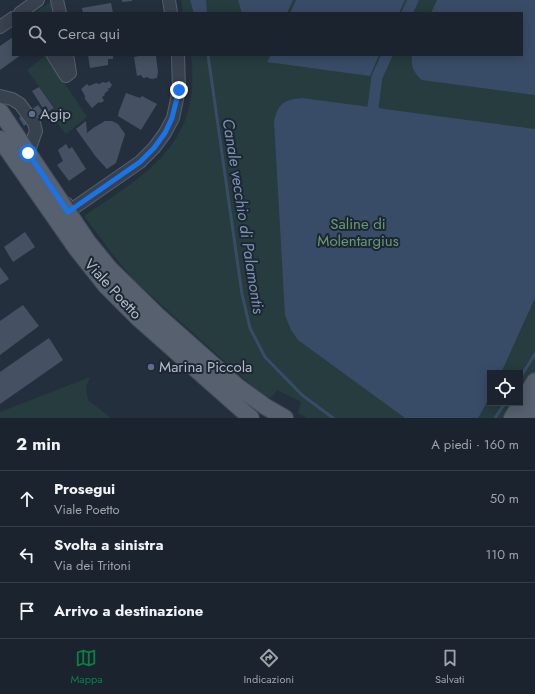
<!DOCTYPE html>
<html lang="it">
<meta charset="utf-8">
<style>
:root{--surface:#1b232e;--page:#282f3a;--text:#f1f3f6;--muted:#a0a4aa;--line:#39404a;--accent:#0b8043}
body{margin:0;font-family:Jost,sans-serif;background:var(--page);color:var(--text)}
.controls{position:absolute;right:12px;bottom:12px;display:grid;overflow:hidden;border-radius:0px;box-shadow:0 2px 10px #0003}
.controls button{width:36px;height:36px;display:grid;place-items:center;padding:0;border:0;border-bottom:1px solid var(--line);background:var(--surface);color:var(--text);font:20px sans-serif}
.stop{position:absolute;width:12px;height:12px;margin:-9px;border:3px solid #1a73e8;border-radius:50%;background:#fff}
.stop.end{background:#1a73e8;border-color:#fff;box-shadow:0 1px 4px #0008}
.list{margin:0;padding:0;list-style:none}
h2{display:flex;justify-content:space-between;align-items:center;height:52px;margin:0;padding:0 16px;font-size:17px}
h2 small{font-size:13px;font-weight:400;color:var(--muted)}
.list li{display:grid;grid-template-columns:26px 1fr auto;gap:12px;align-items:center;box-sizing:border-box;height:56px;padding:0 16px;border-top:1px solid var(--line)}
.list b{display:block;font-size:15px;white-space:nowrap}
.list p{margin:0;font-size:13px;white-space:nowrap;color:var(--muted)}
.list em{font-size:13px;font-style:normal;color:var(--muted)}
.icon{flex:none;width:22px;height:22px;fill:none;stroke:currentColor;stroke-width:2;stroke-linecap:round;stroke-linejoin:round}
.map{position:relative;flex:none;width:535px;height:418px;overflow:hidden}
.search{position:absolute;background:var(--surface);box-shadow:0 2px 10px #0003;left:12px;right:12px;top:12px;height:44px;display:flex;align-items:center;gap:10px;box-sizing:border-box;padding:0 14px;border-radius:0px;color:var(--muted);font-size:15px}
.sheet{height:220px;background:var(--surface)}
nav{display:flex;justify-content:space-around;align-items:center;box-sizing:border-box;height:56px;border-top:1px solid var(--line);background:var(--surface);font-size:11px;color:var(--muted)}
nav a{display:grid;justify-items:center;gap:2px}
nav .on{color:var(--accent)}
.map>svg:first-child{display:block}
.green{fill:#263c3f}
.water{fill:#394c67}
.lines{fill:none;stroke-linecap:round;stroke-linejoin:round}
.stream{stroke:#394c67;stroke-width:3}
.canal{stroke:#394c67;stroke-width:11}
.building{fill:#455162}
.minor-casing{stroke:#565f6c;stroke-width:14}
.major-casing{stroke:#414a57;stroke-width:18}
.minor{stroke:#38414e;stroke-width:12}
.major{stroke:#56606e;stroke-width:16}
.route{stroke:#1a73e8;stroke-width:5}
.service-dot{fill:#5c6f8a;stroke:#1d2633;stroke-width:1.5}
.labels{text-anchor:middle;stroke-width:4;stroke-linejoin:round;paint-order:stroke}
.poi-label{font-size:15px;fill:#b4bcc9;stroke:#1d2633;text-anchor:start}
.park-label{font-size:15px;fill:#6b9a76;stroke:#1d2633}
.street-label{font-size:15px;fill:#b4bcc9;stroke:#1d2633}
.water-label{font-size:16px;font-style:italic;fill:#7c92b1;stroke:#1d2633}
</style>
<div class="map">
<svg width="535" height="418" viewBox="0 0 535 418">
<rect width="100%" height="100%" fill="#242f3e"/>
<!-- green -->
<g class="green">
<path d="M181,0H535V371L520,395V373H490V403H515L505,418H307L298,413L301,402L277,390L271,398L259,392L135,281L113,255L84,216C148,173 202,143 191,55H522V13H183Z"/>
<path d="M51,2L53,13H34Z"/>
<path d="M46,55L87,117L66,134L48,112L55,108L27,70Z"/>
<path d="M90,377L86,387L88,400L111,418H0V412Z"/>
</g>
<!-- water -->
<g class="water">
<path d="M190,0H206L207,13H194Z"/>
<path d="M238,0H293L287,13H242Z"/>
<path d="M296,0H405L399,13H290Z"/>
<path d="M437,0H535V95L422,80C413,72 411,66 412,55H522V13H431Z"/>
<path d="M271,55H379L370,76L267,62Z"/>
<path d="M302,98L535,129V298L501,373H490V397L478,418H405L298,340L291,330L285,315L274,121C279,103 284,100 302,98Z"/>
</g>
<g class="lines">
<!-- stream -->
<g class="stream">
<path d="M208,55L242,294L250,328L265,357L302,395L333,418"/>
<path d="M520,378L535,354"/>
<path d="M495,418L505,403"/>
</g>
<!-- canal -->
<g class="canal">
<path d="M407,13L413,0"/>
<path d="M373,107L377,77L387,55"/>
</g>
</g>
<!-- building -->
<g class="building">
<path d="M122,0H132V1L122,2Z"/>
<path d="M111,3L113,13H83L82,8Z"/>
<path d="M13,37V55H21L0,70V46Z"/>
<path d="M88,55H113V59H108V65L90,68Z"/>
<path d="M144,55H155L156,56L158,72L157,78L152,79L148,78V77L143,78L141,75L137,76L134,57Z"/>
<path d="M109,81L112,85L110,88L107,89L109,90L104,94L105,95L102,97L104,101L100,103L99,102L92,108L85,99V96L81,89L87,84L89,86L96,83L99,84L103,82L106,83Z"/>
<path d="M39,87L54,108L46,113L32,91Z"/>
<path d="M126,93L140,98L142,96L157,104L141,130L118,116L119,111Z"/>
<path d="M38,105L43,112L24,126L19,118Z"/>
<path d="M86,121L87,133L93,128L105,121H112L118,124L125,134L116,163L107,169L96,157L76,129Z"/>
<path d="M66,144L69,149L72,147L86,169L69,181L57,165L63,161L58,150Z"/>
<path d="M25,232L35,247L13,262L4,247Z"/>
<path d="M0,267L9,279L0,285Z"/>
<path d="M23,305L39,326L0,355V321Z"/>
<path d="M49,338L63,360L0,404V372Z"/>
</g>
<g class="lines">
<!-- minor casing -->
<g class="minor-casing">
<g id="minor">
<path d="M57,0L60,13"/>
<path d="M169,0L171,13"/>
<path d="M20,13L38,0"/>
<path d="M0,27L13,18"/>
<path d="M53,55L66,76L70,73L67,55"/>
<path d="M0,96L12,99L20,104L34,123L36,131L28,153"/>
<path d="M67,204L68,212L140,162L154,148L165,133L173,118L179,90L178,55"/>
</g>
</g>
<!-- major casing -->
<g class="major-casing">
<g id="major">
<path d="M0,111L88,242L110,269L157,315L237,386L266,407L285,418"/>
<path d="M0,139L76,248L106,286L138,318L251,418"/>
<path d="M512,418L535,381"/>
<path d="M526,418L535,404"/>
</g>
</g>
<!-- minor -->
<use href="#minor" class="minor"/>
<!-- major -->
<use href="#major" class="major"/>
</g>
<g class="lines">
<!-- route -->
<path class="route" d="M28,153L68,212L140,162L154,148L165,133L172,118L179,90"/>
</g>
<!-- markers -->
<g class="service-dot">
<circle cx="32" cy="114" r="4"/>
<circle cx="151" cy="367" r="4"/>
</g>
<g class="labels">
<!-- poi labels -->
<g class="poi-label">
<text x="40" y="119">Agip</text>
<text x="159" y="372">Marina Piccola</text>
</g>
<!-- park labels -->
<g class="park-label">
<text x="358" y="229">Saline di<tspan x="358" dy="17">Molentargius</tspan></text>
</g>
<!-- street labels -->
<g class="street-label">
<text transform="translate(113 289) rotate(47)" y="5">Viale Poetto</text>
</g>
<!-- water labels -->
<g class="water-label">
<text transform="translate(244 216) rotate(81)" y="6">Canale vecchio di Palamontis</text>
</g>
</g>
</svg>
<div class="controls">
<button><svg class="icon" aria-label="locate" viewBox="0 0 24 24"><circle cx="12" cy="12" r="6"/><path d="M12 2v4M12 18v4M2 12h4M18 12h4"/></svg></button>
</div>
<div class="stop" style="left:28px;top:153px"></div>
<div class="stop end" style="left:179px;top:90px"></div>
<div class="search"><svg class="icon" aria-label="search" viewBox="0 0 24 24"><circle cx="10" cy="10" r="6"/><path d="M15 15l6 6"/></svg>Cerca qui</div>
</div>
<section class="sheet">
<h2>2 min<small>A piedi · 160 m</small></h2>
<ul class="list">
<li><svg class="icon" aria-label="ahead" viewBox="0 0 24 24"><path d="M12 20V5M6 11l6-6 6 6"/></svg><div><b>Prosegui</b><p>Viale Poetto</p></div><em>50 m</em></li>
<li><svg class="icon" aria-label="left" viewBox="0 0 24 24"><path d="M17 20v-9H6M10 6l-5 5 5 5"/></svg><div><b>Svolta a sinistra</b><p>Via dei Tritoni</p></div><em>110 m</em></li>
<li><svg class="icon" aria-label="arrive" viewBox="0 0 24 24"><path d="M6 21V4h12l-3 4 3 4H6"/></svg><div><b>Arrivo a destinazione</b></div></li>
</ul>
</section>
<nav>
<a class="on"><svg class="icon" aria-label="map" viewBox="0 0 24 24"><path d="M3 6l6-2 6 2 6-2v14l-6 2-6-2-6 2zM9 4v14M15 6v14"/></svg>Mappa</a>
<a><svg class="icon" aria-label="directions" viewBox="0 0 24 24"><path d="M12 3l9 9-9 9-9-9zM9 14v-3h6M13 9l2 2-2 2"/></svg>Indicazioni</a>
<a><svg class="icon" aria-label="saved" viewBox="0 0 24 24"><path d="M7 4h10v16l-5-4-5 4z"/></svg>Salvati</a>
</nav>
